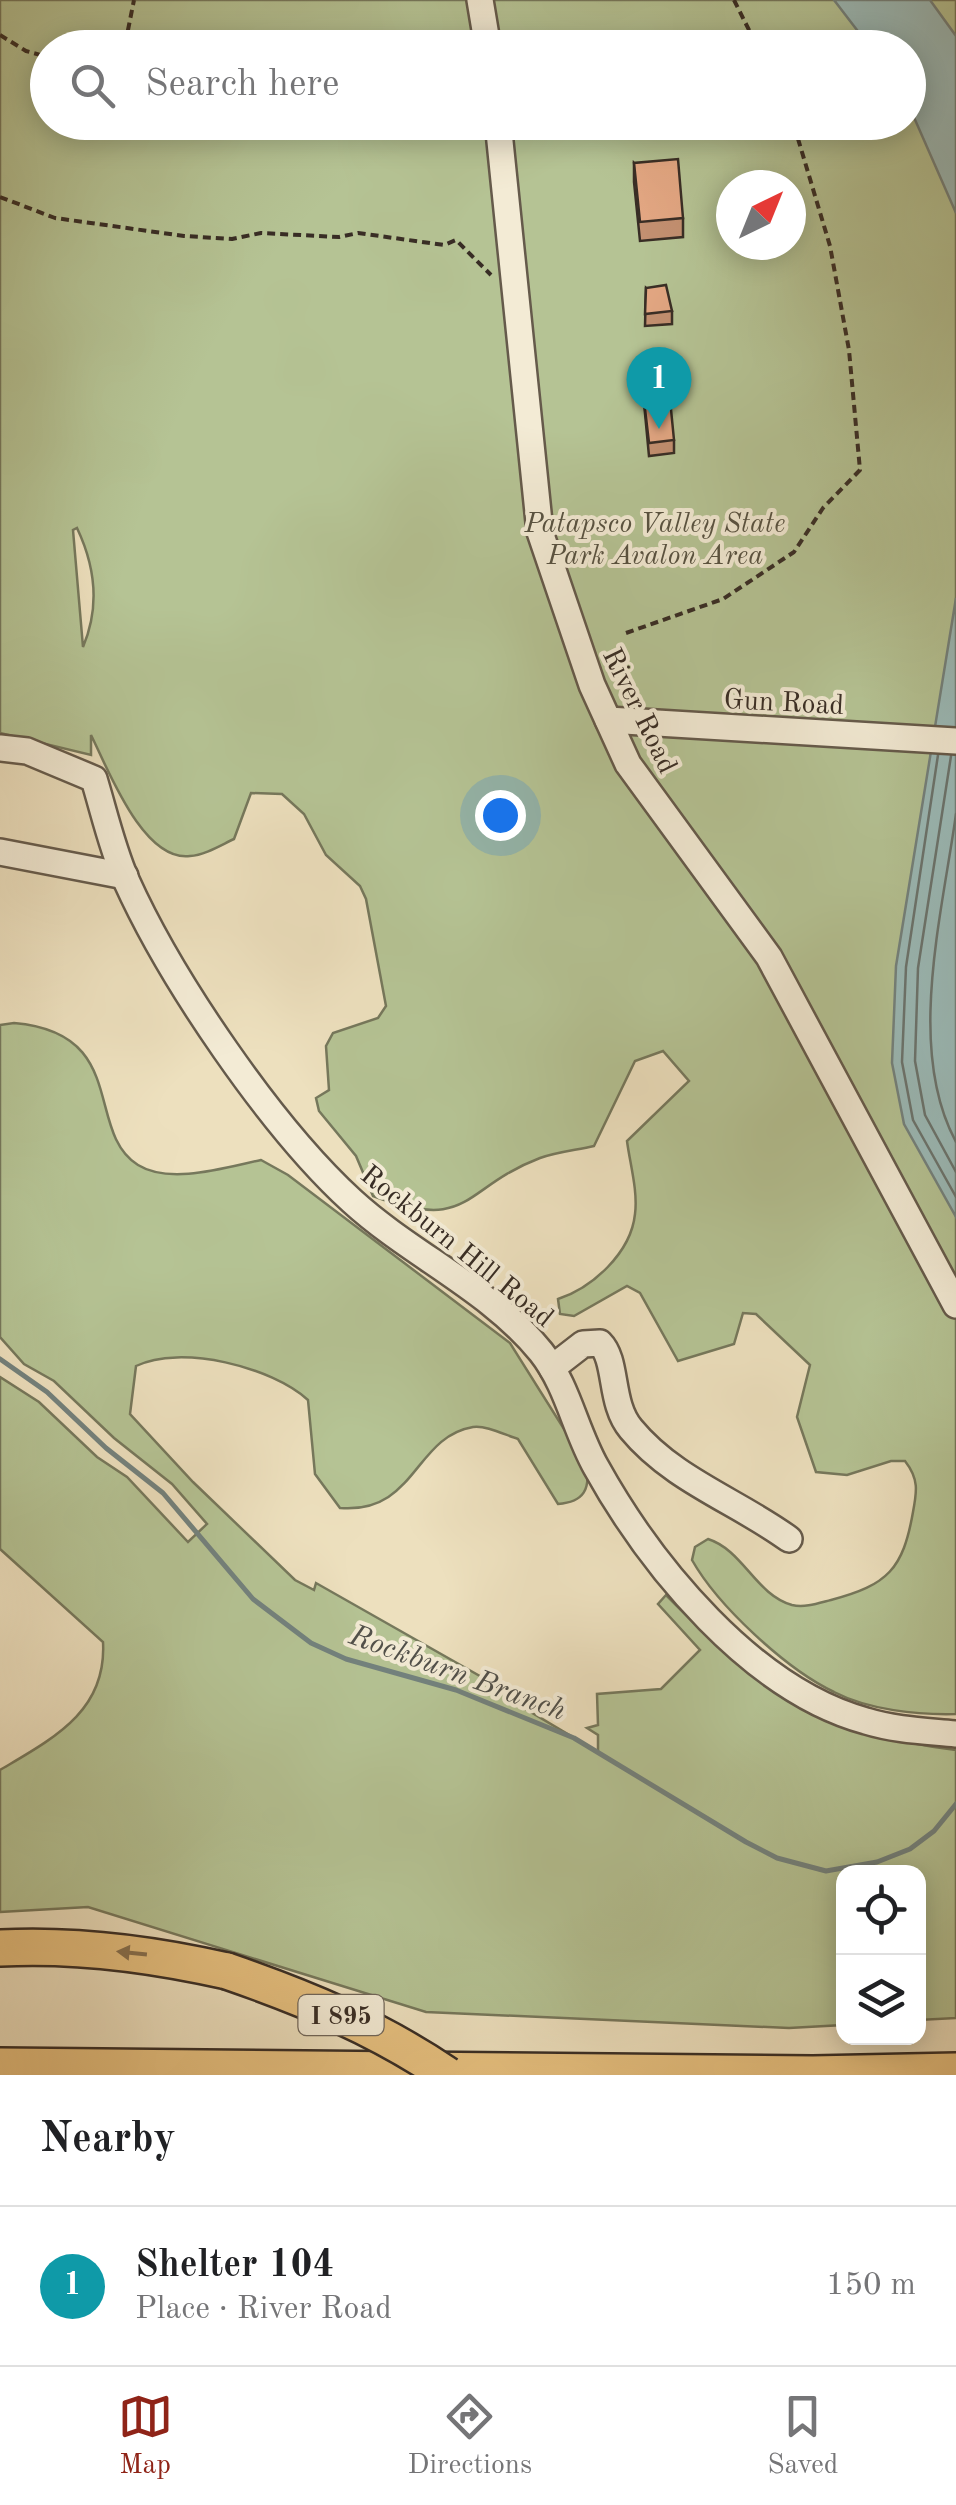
<!DOCTYPE html>
<meta charset="utf-8">
<style>
:root{--surface:#fff;--page:#f2f2f2;--text:#202124;--muted:#757577;--line:#e0e0e0;--accent:#8f2418}
body{margin:0;font-family:"Old Standard TT",serif;background:var(--page);color:var(--text)}
.controls{position:absolute;right:30px;bottom:30px;display:grid;overflow:hidden;border-radius:20px;box-shadow:0 5px 25px #0003}
.controls button{width:90px;height:90px;display:grid;place-items:center;padding:0;border:0;border-bottom:2px solid var(--line);background:var(--surface);color:var(--text);font:50px sans-serif}
.compass{position:absolute;left:716px;top:170px;width:90px;height:90px;border-radius:50%;background:var(--surface);box-shadow:0 5px 25px #0003;rotate:43deg}
.you{position:absolute;left:500px;top:815px;width:35px;height:35px;margin:-25px;border:8px solid #fff;border-radius:50%;background:#1a73e8;box-shadow:0 0 0 15px #1a73e833}
.badge{display:grid;place-items:center;width:65px;height:65px;border-radius:50%;background:var(--accent);color:#fff;font-size:32px;font-weight:700}
.pin{position:absolute;translate:-50% -82px;filter:drop-shadow(0 2px 5px #0008)}
.pin::after{content:'';position:absolute;top:52px;width:35px;height:30px;background:inherit;clip-path:polygon(0 0,100% 0,50% 100%)}
.list{margin:0;padding:0;list-style:none}
h2{display:flex;justify-content:space-between;align-items:center;height:130px;margin:0;padding:0 40px;font-size:42px}
h2 small{font-size:32px;font-weight:400;color:var(--muted)}
.list li{display:grid;grid-template-columns:65px 1fr auto;gap:30px;align-items:center;box-sizing:border-box;height:160px;padding:0 40px;border-top:2px solid var(--line)}
.list b{display:block;font-size:38px;white-space:nowrap}
.list p{margin:0;font-size:32px;white-space:nowrap;color:var(--muted)}
.list em{font-size:32px;font-style:normal;color:var(--muted)}
.icon{flex:none;width:55px;height:55px;fill:none;stroke:currentColor;stroke-width:2;stroke-linecap:round;stroke-linejoin:round}
.map{position:relative;flex:none;width:956px;height:2075px;overflow:hidden}
.search{position:absolute;background:var(--surface);box-shadow:0 5px 25px #0003;left:30px;right:30px;top:30px;height:110px;display:flex;align-items:center;gap:25px;box-sizing:border-box;padding:0 35px;border-radius:55px;color:var(--muted);font-size:38px}
.sheet{height:290px;background:var(--surface)}
nav{display:flex;justify-content:space-around;align-items:center;box-sizing:border-box;height:140px;border-top:2px solid var(--line);background:var(--surface);font-size:28px;color:var(--muted)}
nav a{display:grid;justify-items:center;gap:5px}
nav .on{color:var(--accent)}
.map>svg:first-child{display:block}
.green{fill:#b5c394;stroke:#76785c;stroke-width:2.5;fill-rule:evenodd}
.water{fill:#9bbbb9;stroke:#73827e;stroke-width:2.5}
.lines{fill:none;stroke-linecap:round;stroke-linejoin:round}
.shore{stroke:#6a746f;stroke-width:2.5}
.stream{stroke:#73827e;stroke-width:5}
.minor-casing{stroke:#655a4b;stroke-width:30}
.highway-casing{stroke:#382d25;stroke-width:40}
.path{stroke:#382d25;stroke-width:4;stroke-dasharray:8 5;stroke-linecap:butt}
.minor{stroke:#f3ebd5;stroke-width:25}
.highway{stroke:#e6c07f;stroke-width:35}
.highway-bridge-casing{stroke:#382d25;stroke-width:40;stroke-linecap:butt}
.highway-bridge{stroke:#e6c07f;stroke-width:35}
.wall{fill:#c39071;stroke:#382d25;stroke-width:2.5}
.building{fill:#e3a783;stroke:#382d25;stroke-width:2.5}
.oneway{fill:#866f4e}
.labels{text-anchor:middle;stroke-width:8;stroke-linejoin:round;paint-order:stroke}
.shield{fill:#f3ebd5;stroke:#70665a;stroke-width:2.5}
.shield-label{font-size:25px;font-weight:bold;fill:#382d25}
.park-label{font-size:28px;font-style:italic;fill:#575241;stroke:#f3ebd5}
.street-label{font-size:28px;fill:#382d25;stroke:#f3ebd5}
.water-label{font-size:30px;font-style:italic;fill:#51504a;stroke:#f3ebd5}
</style>
<div class="map">
<svg width="956" height="2075" viewBox="0 0 956 2075">
<rect width="100%" height="100%" fill="#ede0be"/>
<filter id="stains"><feTurbulence type="fractalNoise" baseFrequency=".002" numOctaves="4"/><feColorMatrix values="0 0 0 0 .2 0 0 0 0 .09 0 0 0 0 .02 0 0 0 .5 -.17"/></filter>
<radialGradient id="worn" r=".72"><stop offset=".6" stop-color="#630" stop-opacity="0"/><stop offset="1" stop-color="#630" stop-opacity=".3"/></radialGradient>
<!-- green -->
<g class="green">
<path d="M0,0H956V1714C917,1715 869,1710 834,1692C786,1669 718,1606 692,1560L695,1547L708,1539C743,1550 756,1595 792,1605C805,1608 819,1603 831,1600C888,1585 903,1569 913,1512C917,1491 919,1479 905,1461H891L847,1475L816,1472L797,1417L810,1365L756,1314L743,1313L734,1344L678,1361L640,1293L627,1286L574,1316L560,1314L558,1299C592,1288 631,1253 635,1214C638,1191 630,1164 627,1141L689,1081L663,1051L635,1061L594,1146C577,1150 557,1152 540,1158C461,1188 472,1233 373,1196L356,1156L319,1111L316,1098L329,1090L326,1046L333,1033L378,1018L386,1006L366,899L360,886L326,855L304,814L282,794L251,793L234,839C221,845 205,855 190,856C143,862 108,769 91,735V755L0,733ZM48,48H908V122H48ZM731,185H791V245H731ZM77,528C95,566 100,607 83,647L73,530Z"/>
<path d="M14,1023C130,1033 84,1131 138,1165C170,1185 227,1167 261,1160L288,1175L510,1343L586,1464C591,1489 584,1502 558,1504L518,1439C505,1435 486,1425 473,1427C414,1437 416,1514 340,1508L315,1474L308,1400C272,1367 181,1344 136,1366L130,1414L193,1482L295,1580L314,1590L316,1583L522,1700L519,1705L598,1752V1735L587,1728L598,1725L597,1694L661,1689L700,1650L658,1604L666,1595C760,1690 821,1733 956,1750V2018L919,2020L918,1872H844L843,2025L789,2028L426,2012L88,1907L0,1912V1770C54,1738 107,1711 103,1642L0,1549V1377L39,1402L97,1457L127,1477L188,1542L207,1524L172,1484L114,1438L54,1381L24,1364L0,1337V1025Z"/>
</g>
<!-- water -->
<g class="water">
<path d="M834,0H930L956,36V213L909,106L908,48L870,47Z"/>
<path d="M956,598V1217L904,1124L892,1063L896,966Z"/>
</g>
<g class="lines">
<!-- shore -->
<g class="shore">
<path d="M938,755L906,967L902,1062L913,1120L956,1197"/>
<path d="M951,756L918,968L915,1061L925,1115L956,1172"/>
<path d="M956,814C942,915 906,1050 956,1142"/>
</g>
<!-- stream -->
<path class="stream" d="M0,1359L47,1392L106,1448L163,1493L253,1599L311,1643L346,1659L456,1690L574,1738L746,1842L777,1858L826,1871L877,1862L910,1849L934,1831L956,1804"/>
<!-- minor casing -->
<g class="minor-casing">
<g id="minor">
<path d="M480,0L488,48"/>
<path d="M498,122L540,532L592,685L628,764L769,957L956,1305"/>
<path d="M608,720L956,741"/>
<path d="M0,748L27,751L94,779C104,812 112,848 126,880C171,980 271,1127 352,1201C411,1255 490,1289 541,1352C568,1386 575,1430 596,1467C651,1566 752,1690 866,1721C895,1730 926,1731 956,1734"/>
<path d="M0,852L125,876"/>
<path d="M552,1368L583,1344L600,1343C618,1361 609,1403 631,1429C673,1480 737,1501 789,1539"/>
</g>
</g>
<!-- highway casing -->
<g class="highway-casing">
<g id="highway">
<path d="M0,1948C77,1944 152,1954 227,1971"/>
<path d="M0,2066L813,2074L956,2071"/>
</g>
</g>
<!-- path -->
<g class="path">
<path d="M734,0L758,48"/>
<path d="M0,35L26,51L48,57"/>
<path d="M110,48L127,35L134,0"/>
<path d="M0,197L55,218L184,236L232,239L261,233L339,237L358,233L444,245L456,240L491,275"/>
<path d="M626,633L723,599L794,552L823,508L860,470L849,350L830,246L793,122"/>
</g>
<!-- minor -->
<use href="#minor" class="minor"/>
<!-- highway -->
<use href="#highway" class="highway"/>
<!-- highway-bridge casing -->
<g class="highway-bridge-casing">
<path id="highway-bridge" d="M227,1971C305,1998 378,2028 447,2075"/>
</g>
<!-- highway-bridge -->
<use href="#highway-bridge" class="highway-bridge"/>
</g>
<!-- wall -->
<g class="wall">
<path d="M634,163L683,218V237L640,241L634,182Z"/>
<path d="M646,288L672,311V324L645,326Z"/>
<path d="M643,392L674,440V453L649,456Z"/>
</g>
<!-- building -->
<g class="building">
<path d="M678,159L683,218L640,222L634,163Z"/>
<path d="M666,285L672,311L645,314L646,288Z"/>
<path d="M669,389L674,440L649,443L643,392Z"/>
</g>
<!-- one-way arrows -->
<defs><path id="oneway-solid" d="M-6-.8H1V-3.2L6.5 0L1 3.2V.8H-6Z" transform="scale(2.5)"/></defs>
<use class="oneway" href="#oneway-solid" transform="translate(132 1953) rotate(-174)"/>
<g class="labels">
<!-- shield labels -->
<rect class="shield" x="298.5" y="1995" width="85" height="40" rx="8"/>
<g class="shield-label">
<text x="341" y="2024">I 895</text>
</g>
<!-- park labels -->
<g class="park-label">
<text x="655" y="532">Patapsco Valley State<tspan x="655" dy="32">Park Avalon Area</tspan></text>
</g>
<!-- street labels -->
<g class="street-label">
<text transform="translate(784 701) rotate(3)" y="10">Gun Road</text>
<text transform="translate(641 710) rotate(64)" y="10">River Road</text>
<text transform="translate(458 1245) rotate(39)" y="10">Rockburn Hill Road</text>
</g>
<!-- water labels -->
<g class="water-label">
<text transform="translate(458 1672) rotate(20)" y="10">Rockburn Branch</text>
</g>
</g>
<rect width="100%" height="100%" filter="url(#stains)"/>
<rect width="100%" height="100%" fill="url(#worn)"/>
</svg>
<div class="controls">
<button><svg class="icon" aria-label="locate" viewBox="0 0 24 24"><circle cx="12" cy="12" r="6"/><path d="M12 2v4M12 18v4M2 12h4M18 12h4"/></svg></button>
<button><svg class="icon" aria-label="layers" viewBox="0 0 24 24"><path d="M12 4l9 5-9 5-9-5zM3 14l9 5 9-5"/></svg></button>
</div>
<svg class="compass" viewBox="-18 -18 36 36"><path d="M0-13l5 13h-10z" fill="#e53935"/><path d="M0 13l5-13h-10z" fill="#757577"/></svg>
<div class="you"></div>
<div class="pin badge" style="left:659px;top:429px;background:#0f9aa8">1</div>
<div class="search"><svg class="icon" aria-label="search" viewBox="0 0 24 24"><circle cx="10" cy="10" r="6"/><path d="M15 15l6 6"/></svg>Search here</div>
</div>
<section class="sheet">
<h2>Nearby<small></small></h2>
<ul class="list">
<li><span class="badge" style="background:#0f9aa8">1</span><div><b>Shelter 104</b><p>Place · River Road</p></div><em>150 m</em></li>
</ul>
</section>
<nav>
<a class="on"><svg class="icon" aria-label="map" viewBox="0 0 24 24"><path d="M3 6l6-2 6 2 6-2v14l-6 2-6-2-6 2zM9 4v14M15 6v14"/></svg>Map</a>
<a><svg class="icon" aria-label="directions" viewBox="0 0 24 24"><path d="M12 3l9 9-9 9-9-9zM9 14v-3h6M13 9l2 2-2 2"/></svg>Directions</a>
<a><svg class="icon" aria-label="saved" viewBox="0 0 24 24"><path d="M7 4h10v16l-5-4-5 4z"/></svg>Saved</a>
</nav>
